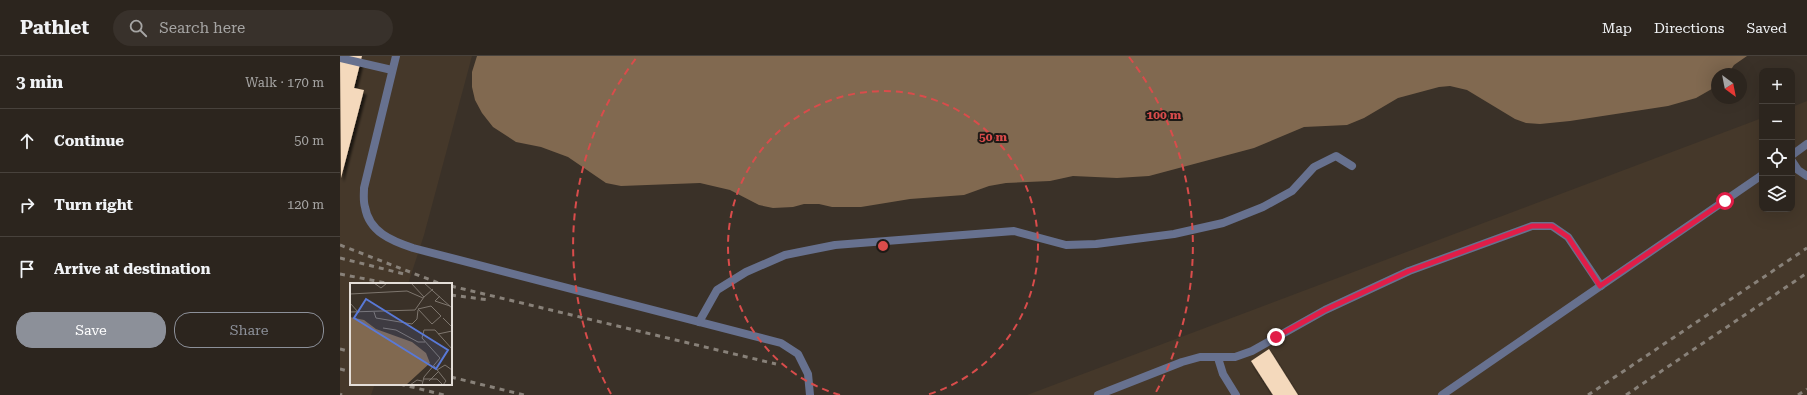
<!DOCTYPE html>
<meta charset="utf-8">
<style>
:root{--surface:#2c251e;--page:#38312b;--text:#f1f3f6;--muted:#a6a5a4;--line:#48423c;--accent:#8c9099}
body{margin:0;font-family:"Roboto Serif",serif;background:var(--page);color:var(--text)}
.controls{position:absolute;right:12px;top:12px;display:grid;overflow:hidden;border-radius:8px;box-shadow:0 4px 16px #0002}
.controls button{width:36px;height:36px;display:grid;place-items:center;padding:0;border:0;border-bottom:1px solid var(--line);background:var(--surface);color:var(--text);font:20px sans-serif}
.compass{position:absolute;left:1371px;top:12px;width:36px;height:36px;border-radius:50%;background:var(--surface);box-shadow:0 4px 16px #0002;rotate:148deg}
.stop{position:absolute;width:12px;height:12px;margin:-9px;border:3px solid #e11d48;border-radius:50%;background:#fff}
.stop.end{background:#e11d48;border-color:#fff;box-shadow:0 1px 4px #0008}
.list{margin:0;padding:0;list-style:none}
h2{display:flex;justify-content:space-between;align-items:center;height:52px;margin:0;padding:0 16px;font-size:17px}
h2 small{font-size:13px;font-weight:400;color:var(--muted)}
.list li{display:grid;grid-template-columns:26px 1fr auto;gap:12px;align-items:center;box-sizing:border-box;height:64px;padding:0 16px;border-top:1px solid var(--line)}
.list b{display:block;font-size:15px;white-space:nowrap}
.list em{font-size:13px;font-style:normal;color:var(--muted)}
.actions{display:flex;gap:8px;padding:12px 16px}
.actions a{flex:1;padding:9px 0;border:1px solid var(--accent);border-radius:16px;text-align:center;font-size:14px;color:var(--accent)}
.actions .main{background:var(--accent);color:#fff}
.icon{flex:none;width:22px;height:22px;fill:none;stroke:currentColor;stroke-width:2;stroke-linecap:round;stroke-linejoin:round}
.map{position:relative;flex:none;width:1467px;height:339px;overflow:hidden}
header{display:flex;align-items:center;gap:24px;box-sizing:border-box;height:56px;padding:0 20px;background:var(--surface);border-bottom:1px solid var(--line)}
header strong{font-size:19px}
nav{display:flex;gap:22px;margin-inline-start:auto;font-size:14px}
.search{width:280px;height:36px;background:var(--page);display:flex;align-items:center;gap:10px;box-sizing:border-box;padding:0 14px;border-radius:22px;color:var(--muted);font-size:15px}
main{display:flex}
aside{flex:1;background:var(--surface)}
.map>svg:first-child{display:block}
.built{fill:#45382a}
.water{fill:#816950}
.building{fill:#f4d9bc;filter:url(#shadow)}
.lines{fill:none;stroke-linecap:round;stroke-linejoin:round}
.lane{stroke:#67718f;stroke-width:8}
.rail{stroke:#888179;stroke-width:3;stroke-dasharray:5 5;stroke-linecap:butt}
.route{stroke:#e11d48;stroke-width:5}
.ring{fill:none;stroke:#d94c4b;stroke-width:2;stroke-dasharray:7 5}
.inset-road{fill:none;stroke:#7e766e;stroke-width:1}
.view{fill:#5979d8;fill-opacity:0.15;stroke:#5979d8;stroke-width:2}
.inset-edge{fill:none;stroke:#e4ded8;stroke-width:2}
.centre{fill:#d94c4b;stroke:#1e1a16;stroke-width:2}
.ring-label{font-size:12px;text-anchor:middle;font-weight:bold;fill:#d94c4b;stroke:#1e1a16;stroke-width:4;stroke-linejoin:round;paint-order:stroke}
</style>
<header>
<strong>Pathlet</strong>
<div class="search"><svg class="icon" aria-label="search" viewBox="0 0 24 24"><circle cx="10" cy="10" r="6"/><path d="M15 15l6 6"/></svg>Search here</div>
<nav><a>Map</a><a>Directions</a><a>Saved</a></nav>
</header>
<main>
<aside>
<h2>3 min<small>Walk · 170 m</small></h2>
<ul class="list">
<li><svg class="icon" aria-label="ahead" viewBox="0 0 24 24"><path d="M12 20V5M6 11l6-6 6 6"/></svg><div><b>Continue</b></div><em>50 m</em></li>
<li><svg class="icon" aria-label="right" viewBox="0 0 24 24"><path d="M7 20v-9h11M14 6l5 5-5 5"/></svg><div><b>Turn right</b></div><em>120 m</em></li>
<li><svg class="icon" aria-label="arrive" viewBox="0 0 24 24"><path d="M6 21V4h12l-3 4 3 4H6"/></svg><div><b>Arrive at destination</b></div></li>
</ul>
<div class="actions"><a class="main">Save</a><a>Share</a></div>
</aside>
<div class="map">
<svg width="1467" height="339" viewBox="0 0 1467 339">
<defs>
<filter id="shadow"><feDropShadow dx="2.5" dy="4.5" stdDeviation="1" flood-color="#0009"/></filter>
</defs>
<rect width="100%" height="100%" fill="#3a3128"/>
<!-- built -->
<g class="built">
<path d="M0,0H132L84,179L68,228H11V328H35L31,339H0Z"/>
<path d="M1467,45V339H687L1422,62V153H1452V51Z"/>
</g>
<!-- water -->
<path class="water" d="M137,0H1407L1394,9L1388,18H1377V30L1356,42L1328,50L1230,65L1200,68L1186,67L1175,63L1127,34L1110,30L1099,31L1058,42L1024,62L1007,69L964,71L914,92L809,120L777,122L733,120L710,125L666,127L649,130L624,139L570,143L521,151H492L479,148H464L453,151L433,152L419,149L390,134L360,127L281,130L266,127L228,101L201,91L176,86L153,71L142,57L135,44L132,31V16Z"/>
<!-- building -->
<g class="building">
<path d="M0,0H22L14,32L24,34L1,122Z"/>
<path d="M929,293L958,339H933L911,305Z"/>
</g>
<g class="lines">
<!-- lane -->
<g class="lane">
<path d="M56,0L24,132C24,138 23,145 25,151C29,176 52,185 73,192L441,287L458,298L468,318L470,339"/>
<path d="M0,2L52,14"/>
<path d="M1452,99L1467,88"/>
<path d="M1452,105L1458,114L1467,120"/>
<path d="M359,266L377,234L406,216L445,199L495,189L674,175L726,189L756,188L834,178L883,167L923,151L952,135L974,111L996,100L1012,110"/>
<path d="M878,302L883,318L896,339"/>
<path d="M758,339L842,306L860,301H895L912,295L985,254L1069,215L1192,170H1212L1228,181L1261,230"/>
<path d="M1102,339L1422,119"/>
</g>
<!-- rail -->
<g class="rail">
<path d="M0,189L101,228"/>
<path d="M0,202L64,218"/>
<path d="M0,218L51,228"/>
<path d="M111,230L436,308"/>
<path d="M111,239L149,244"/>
<path d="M0,293L11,296"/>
<path d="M0,313L11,316"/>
<path d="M111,321L184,339"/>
<path d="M60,328L104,339"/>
<path d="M0,338L2,339"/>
<path d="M1248,339L1467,192"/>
<path d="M1286,339L1467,217"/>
<path d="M1458,339L1467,333"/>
</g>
</g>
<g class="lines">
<!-- route -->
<path class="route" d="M936,281L985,254L1069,215L1192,170H1212L1228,181L1260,230L1385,145"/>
</g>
<!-- distance rings -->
<g class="ring">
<path d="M500 339A155 155 0 1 1 586 339"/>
<path d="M271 338A310 310 0 0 1 297 1M789 1A310 310 0 0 1 815 338"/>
</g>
<!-- overview -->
<g transform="translate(10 227)">
<rect width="102" height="102" fill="#3a3128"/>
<path d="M0,34L14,37L26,46L62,59L76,70L80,80L56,102H0Z" fill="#816950"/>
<path class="inset-road" d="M24,0L31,5L37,0M61,0L74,14M74,0L102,25M0,11L57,8L73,15M90,13L85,18L100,23M0,20L9,30M81,23L91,33L82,41L68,26ZM0,29L65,27L74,14L83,6M24,29L26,35L62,41L67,36L68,27M93,35L102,44M33,45L46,47L68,59H75M88,51L102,48M84,83L96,98L93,102M87,87L95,82L102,87M73,96H87L93,102M79,98L88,89M60,102L67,97L72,98M72,102L74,94L90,75L72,55L74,47H85L102,66"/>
<path class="view" d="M16,16L98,67L86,86L4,35Z"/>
<rect width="102" height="102" class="inset-edge"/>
</g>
<circle cx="543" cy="190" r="6" class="centre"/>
<g class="ring-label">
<text x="824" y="63">100 m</text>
<text x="653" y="85">50 m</text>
</g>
</svg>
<div class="controls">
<button>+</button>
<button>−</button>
<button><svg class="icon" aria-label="locate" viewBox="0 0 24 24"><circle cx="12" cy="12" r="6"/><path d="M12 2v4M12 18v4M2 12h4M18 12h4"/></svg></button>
<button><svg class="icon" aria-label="layers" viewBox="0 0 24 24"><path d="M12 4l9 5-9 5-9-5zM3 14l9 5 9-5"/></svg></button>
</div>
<svg class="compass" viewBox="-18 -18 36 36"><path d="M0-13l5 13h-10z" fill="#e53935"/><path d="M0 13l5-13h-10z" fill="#a6a5a4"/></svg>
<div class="stop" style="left:1385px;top:145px"></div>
<div class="stop end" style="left:936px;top:281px"></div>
</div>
</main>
